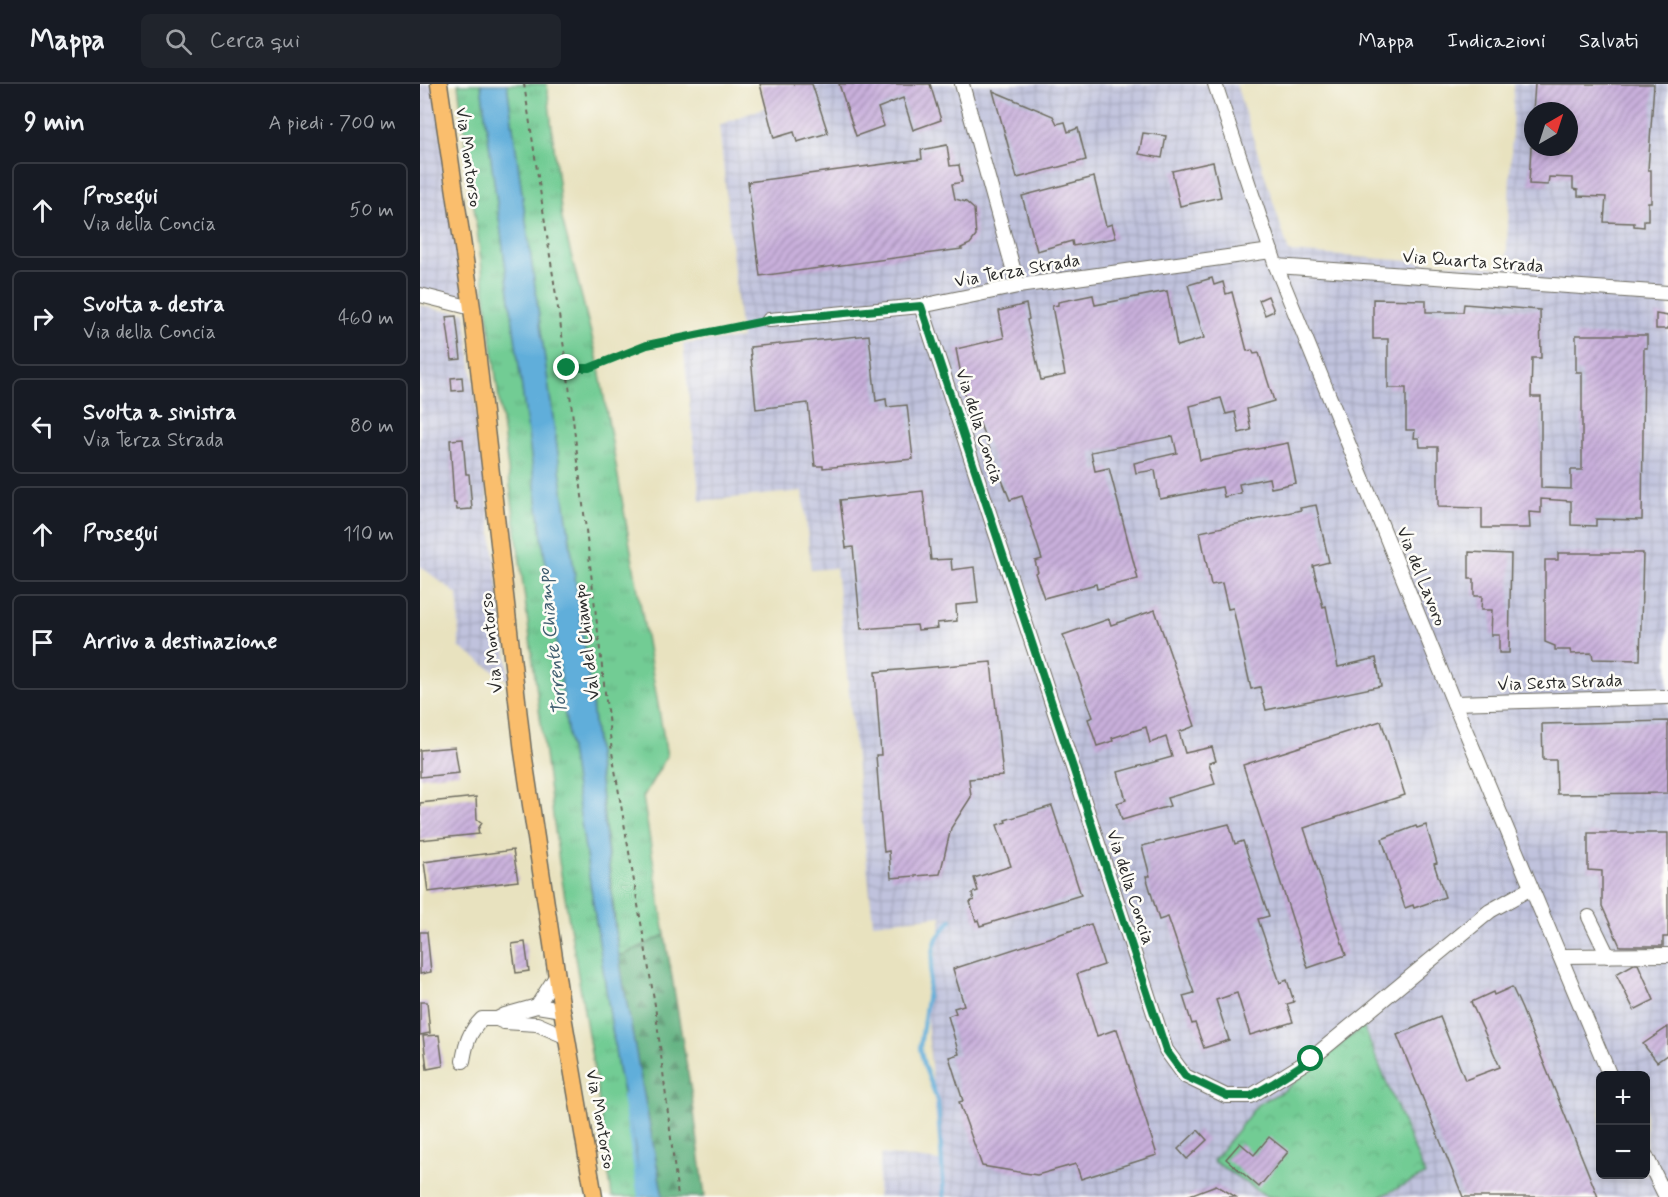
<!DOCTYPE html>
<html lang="it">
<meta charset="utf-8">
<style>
:root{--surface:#171b24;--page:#20242c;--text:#f1f3f6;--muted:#9ea1a6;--line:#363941}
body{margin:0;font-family:Mynerve,sans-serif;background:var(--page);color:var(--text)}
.controls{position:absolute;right:18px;bottom:18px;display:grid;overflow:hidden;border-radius:9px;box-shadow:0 3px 9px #0003}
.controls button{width:54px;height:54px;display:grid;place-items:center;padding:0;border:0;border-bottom:2px solid var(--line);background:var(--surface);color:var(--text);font:30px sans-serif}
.compass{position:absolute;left:1104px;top:18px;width:54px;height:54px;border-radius:50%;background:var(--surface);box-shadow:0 3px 9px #0003;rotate:39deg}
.stop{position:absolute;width:18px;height:18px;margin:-14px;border:4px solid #0b8043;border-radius:50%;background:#fff}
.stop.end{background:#0b8043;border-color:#fff;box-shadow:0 2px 6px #0008}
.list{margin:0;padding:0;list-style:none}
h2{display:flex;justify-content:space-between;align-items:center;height:78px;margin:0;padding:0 24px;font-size:26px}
h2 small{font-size:20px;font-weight:400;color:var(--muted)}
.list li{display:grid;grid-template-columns:39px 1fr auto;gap:18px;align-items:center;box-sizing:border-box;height:96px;margin:0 12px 12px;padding:0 12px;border:2px solid var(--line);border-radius:9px}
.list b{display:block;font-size:22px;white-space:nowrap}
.list p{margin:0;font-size:20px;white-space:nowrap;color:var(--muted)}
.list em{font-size:20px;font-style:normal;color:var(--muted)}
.icon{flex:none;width:33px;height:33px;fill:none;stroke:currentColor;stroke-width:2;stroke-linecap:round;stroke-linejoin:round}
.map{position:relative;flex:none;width:1248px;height:1113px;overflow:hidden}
header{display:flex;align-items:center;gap:36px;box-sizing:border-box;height:84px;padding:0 30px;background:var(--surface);border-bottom:2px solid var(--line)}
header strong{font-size:28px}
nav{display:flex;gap:33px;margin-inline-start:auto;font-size:21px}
.search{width:420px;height:54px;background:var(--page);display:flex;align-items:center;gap:15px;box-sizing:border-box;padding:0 21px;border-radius:9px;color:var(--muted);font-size:22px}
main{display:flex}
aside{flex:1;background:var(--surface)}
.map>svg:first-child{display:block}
.industrial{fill:url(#industrial-grid);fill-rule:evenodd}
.grass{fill:url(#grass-tufts);stroke:#4e7c60;stroke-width:1.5}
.forest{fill:url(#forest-firs);stroke:#446e54;stroke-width:1.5}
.park{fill:url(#park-crowns);stroke:#4e7c60;stroke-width:1.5}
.water{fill:#61aeda;stroke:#466c82;stroke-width:1.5}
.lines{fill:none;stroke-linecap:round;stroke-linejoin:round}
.stream{stroke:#61aeda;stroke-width:4}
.building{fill:url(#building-hatch)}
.minor-casing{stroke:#6d6b5f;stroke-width:16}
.major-casing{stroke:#6d6b5f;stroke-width:19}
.path{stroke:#6d6b5f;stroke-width:2;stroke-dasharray:4.5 4.5;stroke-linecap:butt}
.minor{stroke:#fff;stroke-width:14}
.major{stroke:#fabe6d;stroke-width:16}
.route{stroke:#0b8043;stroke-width:8}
.labels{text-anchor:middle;stroke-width:5;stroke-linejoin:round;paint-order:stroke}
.street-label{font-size:18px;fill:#2b2b2b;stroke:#fdfcf7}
.water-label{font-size:20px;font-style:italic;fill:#415f71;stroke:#fdfcf7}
</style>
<header>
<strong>Mappa</strong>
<div class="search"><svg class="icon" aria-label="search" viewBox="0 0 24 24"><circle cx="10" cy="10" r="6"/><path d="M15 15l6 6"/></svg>Cerca qui</div>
<nav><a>Mappa</a><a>Indicazioni</a><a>Salvati</a></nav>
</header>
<main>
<aside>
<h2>9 min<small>A piedi · 700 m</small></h2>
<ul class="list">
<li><svg class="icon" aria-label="ahead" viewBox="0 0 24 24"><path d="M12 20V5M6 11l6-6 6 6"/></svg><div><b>Prosegui</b><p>Via della Concia</p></div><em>50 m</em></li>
<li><svg class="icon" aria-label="right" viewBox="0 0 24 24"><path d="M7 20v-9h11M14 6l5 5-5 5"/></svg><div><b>Svolta a destra</b><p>Via della Concia</p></div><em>460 m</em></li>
<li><svg class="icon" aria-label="left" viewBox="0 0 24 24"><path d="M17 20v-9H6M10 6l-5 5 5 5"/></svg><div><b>Svolta a sinistra</b><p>Via Terza Strada</p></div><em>80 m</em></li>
<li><svg class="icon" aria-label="ahead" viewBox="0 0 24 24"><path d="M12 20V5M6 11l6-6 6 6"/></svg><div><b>Prosegui</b></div><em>110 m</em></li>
<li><svg class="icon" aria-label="arrive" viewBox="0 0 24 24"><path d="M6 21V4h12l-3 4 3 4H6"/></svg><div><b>Arrivo a destinazione</b></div></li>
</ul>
</aside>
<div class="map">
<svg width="1248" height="1113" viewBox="0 0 1248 1113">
<defs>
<pattern id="industrial-grid" width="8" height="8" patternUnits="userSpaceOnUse" patternTransform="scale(1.5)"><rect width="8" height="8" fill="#c0c2dd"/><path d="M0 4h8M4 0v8" fill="none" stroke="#a5a7be"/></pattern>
<pattern id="grass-tufts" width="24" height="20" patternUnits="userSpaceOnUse" patternTransform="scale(1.5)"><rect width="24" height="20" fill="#72cc94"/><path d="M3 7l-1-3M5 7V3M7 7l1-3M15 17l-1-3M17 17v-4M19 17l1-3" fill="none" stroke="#63af80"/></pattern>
<pattern id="forest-firs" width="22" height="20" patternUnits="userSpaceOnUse" patternTransform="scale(1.5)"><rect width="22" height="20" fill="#5db07e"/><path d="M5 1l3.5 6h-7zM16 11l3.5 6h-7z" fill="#4d8f67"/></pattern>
<pattern id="park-crowns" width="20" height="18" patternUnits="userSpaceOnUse" patternTransform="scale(1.5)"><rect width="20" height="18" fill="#72cc94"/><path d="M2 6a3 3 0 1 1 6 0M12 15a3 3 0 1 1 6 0" fill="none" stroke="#63af80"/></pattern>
<pattern id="building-hatch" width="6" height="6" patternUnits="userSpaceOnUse" patternTransform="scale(1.5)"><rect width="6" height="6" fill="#c9b0dc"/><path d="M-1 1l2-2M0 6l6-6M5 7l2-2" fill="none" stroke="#a38fb3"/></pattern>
</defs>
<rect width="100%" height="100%" fill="#fdfcf7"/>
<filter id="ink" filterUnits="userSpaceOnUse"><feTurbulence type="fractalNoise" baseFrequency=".0167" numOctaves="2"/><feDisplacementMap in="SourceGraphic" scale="12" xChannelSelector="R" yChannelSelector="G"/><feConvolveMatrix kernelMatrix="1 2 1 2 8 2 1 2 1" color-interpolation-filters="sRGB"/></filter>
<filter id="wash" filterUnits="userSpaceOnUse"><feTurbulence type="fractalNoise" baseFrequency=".008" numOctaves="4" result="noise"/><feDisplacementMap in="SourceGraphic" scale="24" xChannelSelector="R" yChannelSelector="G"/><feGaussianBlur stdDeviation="1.35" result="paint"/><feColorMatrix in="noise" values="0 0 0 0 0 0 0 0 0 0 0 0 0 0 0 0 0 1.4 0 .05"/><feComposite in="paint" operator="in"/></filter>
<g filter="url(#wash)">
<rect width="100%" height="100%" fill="#e8e2bf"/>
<!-- industrial -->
<g class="industrial">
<path d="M0,0H17L46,218L0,210Z"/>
<path d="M340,0H816L869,168L1086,184L1094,0H1248V1113H959L1005,1091L865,1006L838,1021L794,1077L848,1113H457L461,1070L520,1077L506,928L522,832L453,839L416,484L391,486L383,407L280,417L263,260L321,254L299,41L346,23ZM1113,27H1149V63H1113ZM1180,992H1226V1090H1180Z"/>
<path d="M0,221L19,226L45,228L90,598L39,563L38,511L0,482Z"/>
</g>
<!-- grass -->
<g class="grass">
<path d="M38,0H61L140,587L145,631L198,985L216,1068L219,1113H192L176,998L139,778Z"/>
<path d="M87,0H127L142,135L177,273L247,672L223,713L245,851L199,873L171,610Z"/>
</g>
<!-- forest -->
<path class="forest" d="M245,851L273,1020L285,1113H243L204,904L199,873Z"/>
<!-- park -->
<path class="park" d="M943,942L1005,1091L959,1113H848L793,1077L838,1020L865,1006Z"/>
<!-- water -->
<path class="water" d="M61,0H87L171,610L195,846L204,904L243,1113H219L216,1068L198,985L145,631L140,587Z"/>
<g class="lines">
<!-- stream -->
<g class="stream">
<path d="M204,1012L220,1113"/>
<path d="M524,1113L518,1018L504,981L500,964L514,863L517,854L531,836"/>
</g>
</g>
<g id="blocks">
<!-- building -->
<g class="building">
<path d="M340,0H392L408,49L377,58L374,48L354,54Z"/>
<path d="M419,0H510L521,36L493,46L483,14L458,24L464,42L436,52Z"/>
<path d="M1115,0H1234L1228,86H1231V118H1228V136H1224V143L1214,142V139L1184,138L1186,113L1158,112V106L1153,105V94L1129,93L1128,101L1109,100L1111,63H1149V27H1113Z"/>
<path d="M573,7L633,32L637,40L645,38L648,48L658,44L666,76L597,94Z"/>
<path d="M723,49L746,52L742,74L719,70Z"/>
<path d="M527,61L530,82L539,81L542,98L532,100L535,115L546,118L554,125L556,152L550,160L541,164L542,165L340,192L328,98L502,75L501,66Z"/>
<path d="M793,78L801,113L760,122L752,87Z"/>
<path d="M674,93L686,142L692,140L696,154L653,162L652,157L617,167L602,112Z"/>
<path d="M792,194L794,201L803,198L806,210L812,208L827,267L832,266L834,270L839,269L854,317L827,325L831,346L819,349L815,328L806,330L801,314L770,322L780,376L868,359L876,399L851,404L849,394L819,400L821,409L804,413L802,403L740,415L735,386L716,389L714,379L757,369L753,352L671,368L675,387L689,384L718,495L677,505L676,500L624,514L615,489L618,488L615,477L622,475L602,412L590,416L559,338L553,340L546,321H547L536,265L584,254L579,227L606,220L609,235L607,236L621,296L645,291L632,222L638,221V218L673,211L675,221L747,207L757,262L771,258L784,254L768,201Z"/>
<path d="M848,212L854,227L845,231L839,216Z"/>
<path d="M953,215L1006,216V228H1043L1044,220L1120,226L1121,274H1112L1111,313H1121V404L1151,405V386H1162V288H1156V251H1227V264H1224L1222,436L1176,435V442L1151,441V417L1121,415V429L1109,428L1110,444H1062V424L1018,423V363H1000L999,354H994L995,346H986V304H968V255H953Z"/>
<path d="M1236,230L1248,232V245H1236Z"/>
<path d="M36,232L41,275L32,276L26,233Z"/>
<path d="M449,251L456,317L466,315L467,323L487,321L493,375L403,384V382H395L388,319L336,325L330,263Z"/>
<path d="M42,293L43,306L32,307L31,294Z"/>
<path d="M43,355L46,390H49L52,425L37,426L36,419H34L30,356Z"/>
<path d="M503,407L511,476L531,475L532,486L554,483L558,519L536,521L537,537L517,539L518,544L498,546L497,541L441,545L433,463L426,464L420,416Z"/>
<path d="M896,421L909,478L893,482L903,523L906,522L918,583L956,574L961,602L846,626L840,603L831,605L813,524L808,525L802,499L791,501L780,448L881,426L880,424Z"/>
<path d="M1049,468L1091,470L1089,569H1079V551H1071L1072,526H1061L1062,512H1054V495H1049Z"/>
<path d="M1138,469H1223L1220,576L1173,575L1172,569L1151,570L1150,566H1135V562L1125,558V476H1138Z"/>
<path d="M735,526L775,642L759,648L765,669L792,663L796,677L789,679L795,700L747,714L750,722L702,736L697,719L706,716L698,688L752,673L746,653L730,659L726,643L692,654L693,657L677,662L668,635L673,633L643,551L689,535L691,541Z"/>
<path d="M571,578L583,692L549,695L551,713L531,744L520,790L471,794L469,767L464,768L461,737L456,671H461L455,588Z"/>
<path d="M961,637L985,711L884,744L926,871L888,884L823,681Z"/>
<path d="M1248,637V709L1137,710L1136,676H1123L1122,640Z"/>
<path d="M35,663L39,689L0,693V666Z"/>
<path d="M56,713L57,735L62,739L58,745L59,750L0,756V719Z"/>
<path d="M632,722L661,811L560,842L558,836L556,837L550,818L554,816L552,809L558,807L554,794L591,782L577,741L586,738L585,736Z"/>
<path d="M809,740L815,760L823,757L849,832L838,835L860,899L867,896L874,918L867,920L873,938L830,951L817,909L796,916L809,956L784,964L775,939L772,940L763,912L774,909L748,833L739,836L726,792H730L722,762Z"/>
<path d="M1006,741L1017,779L1014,780L1025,813L994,824L993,821L985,824L962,755L996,742L997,744Z"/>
<path d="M1168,749H1248V853H1243V862H1200L1182,822V787L1168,786Z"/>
<path d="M93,766L98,797L8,808L4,778Z"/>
<path d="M671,840L684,881L657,890L677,952L697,945L737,1071L661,1095L656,1080L617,1091L562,1082L539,1018L543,1017L529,973L539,970L528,932L536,929L534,924L544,921L533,885Z"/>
<path d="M0,848H7L11,888L0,890Z"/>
<path d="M105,858L109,887L96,889L92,860Z"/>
<path d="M1214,880H1218L1234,916L1214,926L1196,890Z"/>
<path d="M1092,903L1102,925L1178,1113H1043L977,951L1020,933L1045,996L1080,983L1051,918L1073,908L1074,911Z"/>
<path d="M0,918H7L10,949L0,951Z"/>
<path d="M1248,943V970L1237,978L1223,960Z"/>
<path d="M19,951L23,982L7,985L3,952Z"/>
<path d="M778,1046L787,1056L767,1075L758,1065Z"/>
<path d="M849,1053L868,1068L839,1103L806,1075L820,1059L834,1071Z"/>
<path d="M796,1101L816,1113H767V1112Z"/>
</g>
</g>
</g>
<g filter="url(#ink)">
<use href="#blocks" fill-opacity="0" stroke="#6d6b5f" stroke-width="1.5"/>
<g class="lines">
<!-- minor casing -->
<g class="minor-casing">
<g id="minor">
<path d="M542,0L598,202"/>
<path d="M795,0L856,182L1034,619L1190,992"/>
<path d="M856,182L1248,209"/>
<path d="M0,211L52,224"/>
<path d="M501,222L746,966L765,992L806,1012H831L891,975L1070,827L1111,804"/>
<path d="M349,236L501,222L598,202L851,167"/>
<path d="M1034,619L1248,613"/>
<path d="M1169,833L1188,872"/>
<path d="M1140,872L1248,871"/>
<path d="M117,922L137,891"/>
<path d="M77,935L84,938L117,940L147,953"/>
<path d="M43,977C46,959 49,948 62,935H77L85,931L117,922L142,926"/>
<path d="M1226,1072L1246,1113"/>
</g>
</g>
<!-- major casing -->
<g class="major-casing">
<path id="major" d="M19,0L52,224L103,668L142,926L174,1113"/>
</g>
<!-- path -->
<g class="path">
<path d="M104,0L147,284L192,668L235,921L258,1113"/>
<path d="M147,284H169L227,261L338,238"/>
</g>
<!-- minor -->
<use href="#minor" class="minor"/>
<!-- major -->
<use href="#major" class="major"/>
</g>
</g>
<g class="lines" filter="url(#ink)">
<!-- route -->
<path class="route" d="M147,284H169L227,261L349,236L501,222L746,966L765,992L807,1012H831L852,1000L891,975"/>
</g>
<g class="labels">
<!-- street labels -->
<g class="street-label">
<text transform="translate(49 73) rotate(82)" y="6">Via Montorso</text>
<text transform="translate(1053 177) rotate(4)" y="6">Via Quarta Strada</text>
<text transform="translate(597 186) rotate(-10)" y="6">Via Terza Strada</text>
<text transform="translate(560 342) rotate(72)" y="6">Via della Concia</text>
<text transform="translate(1002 492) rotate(68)" y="6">Via del Lavoro</text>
<text transform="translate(166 558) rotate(-97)" y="6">Val del Chiampo</text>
<text transform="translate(71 559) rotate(-96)" y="6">Via Montorso</text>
<text transform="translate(1140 598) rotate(-2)" y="6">Via Sesta Strada</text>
<text transform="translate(711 803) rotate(72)" y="6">Via della Concia</text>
<text transform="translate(181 1035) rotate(80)" y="6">Via Montorso</text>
</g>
<!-- water labels -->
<g class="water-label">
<text transform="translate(131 558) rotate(-97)" y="7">Torrente Chiampo</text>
</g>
</g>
</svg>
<div class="controls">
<button>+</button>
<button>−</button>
</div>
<svg class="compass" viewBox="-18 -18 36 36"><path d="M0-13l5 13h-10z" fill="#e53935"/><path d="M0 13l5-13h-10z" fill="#9ea1a6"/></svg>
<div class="stop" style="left:891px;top:975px"></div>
<div class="stop end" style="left:147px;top:284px"></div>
</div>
</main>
